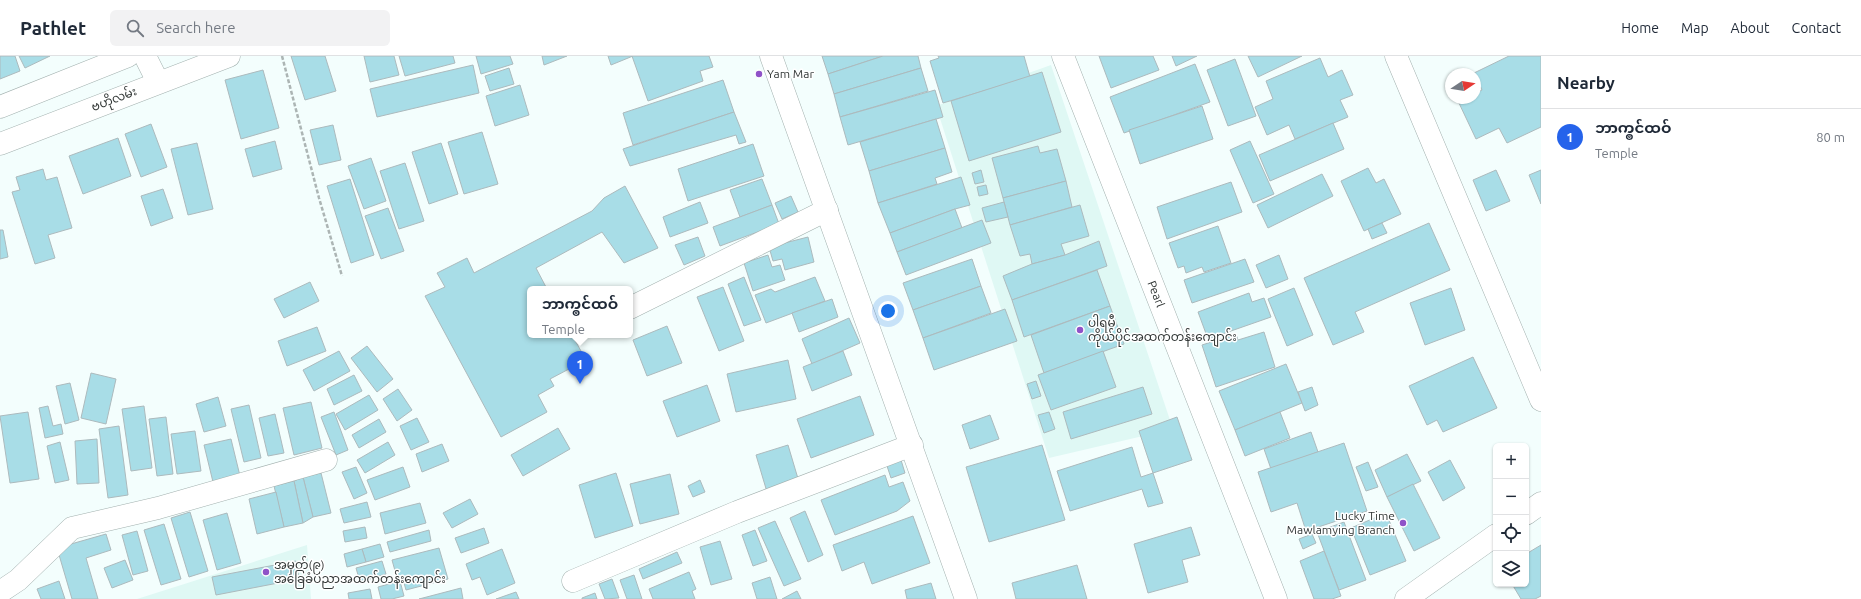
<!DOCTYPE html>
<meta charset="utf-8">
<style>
:root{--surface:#fff;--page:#f2f2f3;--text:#1f2937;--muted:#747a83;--line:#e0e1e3;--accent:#2563eb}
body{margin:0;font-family:Ubuntu,"Noto Sans Myanmar",sans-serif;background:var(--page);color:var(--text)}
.controls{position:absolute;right:12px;bottom:12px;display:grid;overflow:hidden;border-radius:6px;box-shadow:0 1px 3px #0004}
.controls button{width:36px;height:36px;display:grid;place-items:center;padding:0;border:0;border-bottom:1px solid var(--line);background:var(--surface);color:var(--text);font:20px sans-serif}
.compass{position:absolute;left:1445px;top:12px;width:36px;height:36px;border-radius:50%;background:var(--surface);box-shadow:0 1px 3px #0004;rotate:78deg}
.you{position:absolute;left:888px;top:255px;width:14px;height:14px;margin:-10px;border:3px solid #fff;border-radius:50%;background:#1a73e8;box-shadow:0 0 0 6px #1a73e833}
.badge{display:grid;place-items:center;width:26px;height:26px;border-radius:50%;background:var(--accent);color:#fff;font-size:13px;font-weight:700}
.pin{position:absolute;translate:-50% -33px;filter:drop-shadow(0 1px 2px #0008)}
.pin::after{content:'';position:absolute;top:21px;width:14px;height:12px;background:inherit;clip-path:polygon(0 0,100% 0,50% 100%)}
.popup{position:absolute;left:527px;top:230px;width:106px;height:52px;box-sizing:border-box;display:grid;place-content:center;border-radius:6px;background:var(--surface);filter:drop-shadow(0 1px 3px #0005);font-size:13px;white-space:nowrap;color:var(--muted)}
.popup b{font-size:15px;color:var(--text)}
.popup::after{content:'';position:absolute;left:50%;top:100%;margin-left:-8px;border:8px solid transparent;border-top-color:var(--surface)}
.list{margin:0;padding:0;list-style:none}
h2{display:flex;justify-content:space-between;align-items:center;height:52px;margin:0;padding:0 16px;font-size:17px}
h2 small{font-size:13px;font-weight:400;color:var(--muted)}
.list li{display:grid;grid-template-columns:26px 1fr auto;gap:12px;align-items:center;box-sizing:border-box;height:56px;padding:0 16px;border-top:1px solid var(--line)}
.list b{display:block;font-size:15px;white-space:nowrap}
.list p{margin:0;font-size:13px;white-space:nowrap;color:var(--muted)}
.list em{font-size:13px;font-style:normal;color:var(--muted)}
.icon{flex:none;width:22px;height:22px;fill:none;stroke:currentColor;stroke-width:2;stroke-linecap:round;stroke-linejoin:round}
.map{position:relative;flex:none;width:1541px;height:543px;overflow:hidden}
header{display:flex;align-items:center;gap:24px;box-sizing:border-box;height:56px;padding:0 20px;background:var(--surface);border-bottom:1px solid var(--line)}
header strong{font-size:19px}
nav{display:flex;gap:22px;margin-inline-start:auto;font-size:14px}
.search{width:280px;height:36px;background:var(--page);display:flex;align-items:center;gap:10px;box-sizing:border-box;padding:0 14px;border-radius:6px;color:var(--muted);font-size:15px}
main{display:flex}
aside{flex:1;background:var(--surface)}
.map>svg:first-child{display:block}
.built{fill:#dff8f4}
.building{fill:#a8dde7;stroke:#acbabd}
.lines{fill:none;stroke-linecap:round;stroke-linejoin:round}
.minor-casing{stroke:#a3b1af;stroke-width:23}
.primary-casing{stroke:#a3b1af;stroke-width:23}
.path{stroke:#acb5b4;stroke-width:2.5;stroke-dasharray:4 2;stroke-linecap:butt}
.minor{stroke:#fff;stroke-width:22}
.primary{stroke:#fff;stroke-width:22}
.poi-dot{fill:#8f52c8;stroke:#fff;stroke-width:1.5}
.labels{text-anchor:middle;stroke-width:3;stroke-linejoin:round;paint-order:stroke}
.poi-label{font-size:12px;fill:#333837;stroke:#fff;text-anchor:start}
.street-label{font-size:12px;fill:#333837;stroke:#fff}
</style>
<header>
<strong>Pathlet</strong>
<div class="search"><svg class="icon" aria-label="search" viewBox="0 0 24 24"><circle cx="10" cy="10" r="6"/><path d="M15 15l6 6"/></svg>Search here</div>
<nav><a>Home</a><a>Map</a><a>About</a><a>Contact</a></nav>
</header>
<main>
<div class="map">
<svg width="1541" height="543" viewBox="0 0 1541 543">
<rect width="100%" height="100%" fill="#f3fefd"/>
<!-- built -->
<g class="built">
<path d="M1051,9L1173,373L1049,402L936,50Z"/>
<path d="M307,489L311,543H137Z"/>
</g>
<!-- building -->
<g class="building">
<path d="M0,0H15L20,15L0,23Z"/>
<path d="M19,0H50L25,12Z"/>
<path d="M291,0H325L336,35L305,44Z"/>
<path d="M364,0H394L399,19L370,26Z"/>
<path d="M399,0H453L455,7L405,20Z"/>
<path d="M476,0H510L513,8L481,18Z"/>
<path d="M542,0H567L544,9Z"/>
<path d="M608,0H633L611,9Z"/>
<path d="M632,0H709L713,11L700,15L703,25L648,45Z"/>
<path d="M822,0H883L828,18Z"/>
<path d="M883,0H918L921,12L834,38L828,18Z"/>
<path d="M938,0H1024L1030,21L943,47L930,5L939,2Z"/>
<path d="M1099,0H1153L1159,14L1111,32Z"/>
<path d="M1172,0H1197L1176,10Z"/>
<path d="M1248,0H1302L1258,21Z"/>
<path d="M1509,0H1541V71L1507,87L1499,72L1476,83L1458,45L1465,42H1475V37L1482,34L1474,17Z"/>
<path d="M1320,2L1328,21L1342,14L1353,39L1340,44L1348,61L1295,83L1289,69L1267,79L1255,51L1273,43L1266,25Z"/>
<path d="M1235,3L1256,60L1228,70L1207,14Z"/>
<path d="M1195,8L1210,46L1124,77L1110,41Z"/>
<path d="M473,9L479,37L377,61L370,33Z"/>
<path d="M509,12L514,28L490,35L485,20Z"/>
<path d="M921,12L928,35L840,61L834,38Z"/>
<path d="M263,14L279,72L241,83L225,24Z"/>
<path d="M1042,16L1061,76L969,105L951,45Z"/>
<path d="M723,24L734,56L633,89L623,57Z"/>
<path d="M520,29L529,59L495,70L486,40Z"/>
<path d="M935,34L943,61L848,89L840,61Z"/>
<path d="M1202,50L1213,83L1140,108L1129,74Z"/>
<path d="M734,56L746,86L739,88L736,79L630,110L623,93Z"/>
<path d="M936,63L945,92L869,115L860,86Z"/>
<path d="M1333,67L1344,93L1270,125L1259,99Z"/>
<path d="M151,68L167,111L141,121L125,78Z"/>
<path d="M333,69L341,104L319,109L310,74Z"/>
<path d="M482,76L498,128L464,138L448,86Z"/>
<path d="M118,82L131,120L83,138L69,100Z"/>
<path d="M275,85L282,113L253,121L245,93Z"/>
<path d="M1250,85L1274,138L1253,147L1230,94Z"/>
<path d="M197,87L213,153L188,159L171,93Z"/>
<path d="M441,87L458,138L429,148L412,96Z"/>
<path d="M753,88L764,120L688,145L678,113Z"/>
<path d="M1038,90L1040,97L1057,93L1066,125L1003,142L992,102Z"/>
<path d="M945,92L952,116L935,122L937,128L878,147L869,115Z"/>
<path d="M371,102L386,145L364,153L348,110Z"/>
<path d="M405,107L424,165L399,173L380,115Z"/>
<path d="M1368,112L1376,127L1384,123L1401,158L1364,175L1341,125Z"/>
<path d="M43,113L46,124L57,121L72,172L48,179L55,202L35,208L12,136L20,134L16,121Z"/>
<path d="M981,114L984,126L975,128L972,117Z"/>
<path d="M1496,114L1510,145L1486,155L1473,124Z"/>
<path d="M1541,114V148L1529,119Z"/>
<path d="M1322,118L1333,140L1268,172L1257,149Z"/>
<path d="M961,121L970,149L955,153L890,177L878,147Z"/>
<path d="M350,123L374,199L351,207L327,130Z"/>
<path d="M762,123L772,149L740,161L730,134Z"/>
<path d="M1066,125L1072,151L1010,169L1003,142Z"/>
<path d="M1231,126L1242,156L1167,183L1157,151Z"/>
<path d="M986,129L988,138L979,140L977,131Z"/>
<path d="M625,130L658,192L624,207L602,176L536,212L547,233H530V279H572L586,304L550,323L554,330L538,339L547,356L501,381L425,240L445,231L437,217L467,202L474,217L592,155L604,142Z"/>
<path d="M163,133L173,162L151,170L141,140Z"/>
<path d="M791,140L798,156L782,163L775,147Z"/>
<path d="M700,146L708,167L670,181L663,161Z"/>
<path d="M1004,146L1008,161L986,166L982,152Z"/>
<path d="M772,149L779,168L720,190L713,171Z"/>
<path d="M1080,149L1089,180L1061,188L1065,199L1032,208L1030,198L1020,200L1010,169Z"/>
<path d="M388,152L404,195L381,203L365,160Z"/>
<path d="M955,153L962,172L897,196L890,177Z"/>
<path d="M982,164L991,187L906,219L897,196Z"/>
<path d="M1382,167L1387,177L1372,183L1368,173Z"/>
<path d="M1429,167L1450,214L1355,256L1364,276L1333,289L1304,222Z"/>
<path d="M1218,170L1231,207L1204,216L1202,211L1186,217L1184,210L1178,212L1169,187Z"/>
<path d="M0,174H3L8,201L0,203Z"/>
<path d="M698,181L705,200L684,209L675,189Z"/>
<path d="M808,181L814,206L785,214L782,203L773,205L769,191Z"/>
<path d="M1099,185L1107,210L1012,244L1003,220L1032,208L1065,199Z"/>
<path d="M768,199L772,211L780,209L785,224L753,235L744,207Z"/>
<path d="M1279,199L1288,223L1266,232L1256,209Z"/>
<path d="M972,203L981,230L913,254L903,227Z"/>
<path d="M1245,203L1254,226L1192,247L1184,224Z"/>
<path d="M1097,214L1110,250L1024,281L1012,244Z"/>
<path d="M744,221L761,264L744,270L728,228Z"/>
<path d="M815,221L825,245L766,267L755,239L771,233L775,236Z"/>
<path d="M310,226L319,245L284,262L274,243Z"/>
<path d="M981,230L991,257L923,282L913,254Z"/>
<path d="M723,231L744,285L719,295L697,241Z"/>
<path d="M1294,232L1313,279L1287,290L1268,243Z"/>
<path d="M1451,232L1465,274L1425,289L1410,247Z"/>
<path d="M1249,237L1252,246L1264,242L1271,261L1208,283L1198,256Z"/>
<path d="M832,243L838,261L799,276L792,257Z"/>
<path d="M1110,250L1124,288L1044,317L1031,279Z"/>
<path d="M1005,253L1017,285L934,314L923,282Z"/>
<path d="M849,262L860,287L812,308L802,283Z"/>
<path d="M667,270L682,307L647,320L633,284Z"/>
<path d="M317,271L326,295L287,310L278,285Z"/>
<path d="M1264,276L1275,311L1216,331L1202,289L1236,278L1238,284Z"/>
<path d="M367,290L393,323L377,336L351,302Z"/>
<path d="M339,295L350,315L314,335L303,314Z"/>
<path d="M843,295L852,319L812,335L803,311Z"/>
<path d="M1103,295L1116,331L1051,354L1038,319Z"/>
<path d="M1473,301L1497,352L1443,376L1437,364L1427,369L1409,330Z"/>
<path d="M788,304L796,343L736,356L727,318Z"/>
<path d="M1286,308L1302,347L1235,374L1219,335Z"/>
<path d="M91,317L116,323L106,368L81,362Z"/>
<path d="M354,319L362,335L334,349L327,333Z"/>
<path d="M1036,325L1041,340L1032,343L1027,328Z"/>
<path d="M70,327L79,364L65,368L56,330Z"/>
<path d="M707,329L720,365L677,381L663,345Z"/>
<path d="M1143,331L1152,358L1071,383L1063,356Z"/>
<path d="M1312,331L1318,349L1305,355L1298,336Z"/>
<path d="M398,333L412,354L397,365L383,343Z"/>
<path d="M369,339L378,354L345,374L336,358Z"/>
<path d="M860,340L874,379L811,402L797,363Z"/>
<path d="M218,341L226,370L204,376L196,348Z"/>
<path d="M311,346L322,392L294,399L283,352Z"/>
<path d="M249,349L261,402L244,406L231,353Z"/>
<path d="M48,350L53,370L61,368L63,378L45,382L39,352Z"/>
<path d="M144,350L152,412L131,415L122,353Z"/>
<path d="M28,356L39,423L10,427L0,360Z"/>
<path d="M334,356L348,394L336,399L321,361Z"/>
<path d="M1049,356L1055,373L1044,377L1038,359Z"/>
<path d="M1280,356L1290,382L1245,400L1235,374Z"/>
<path d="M275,358L284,397L268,400L259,362Z"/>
<path d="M990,359L999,383L970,393L962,369Z"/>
<path d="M166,361L173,418L157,420L149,363Z"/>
<path d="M1177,361L1192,404L1153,417L1139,375Z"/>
<path d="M417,362L429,386L411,394L400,370Z"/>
<path d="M379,363L386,376L359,392L352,379Z"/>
<path d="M119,370L128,439L108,442L99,373Z"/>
<path d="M558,372L570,393L523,420L511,399Z"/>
<path d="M195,375L201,415L177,418L171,378Z"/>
<path d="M1311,376L1318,396L1271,413L1264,393Z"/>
<path d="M97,383L99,427L77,428L75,385Z"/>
<path d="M231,383L240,420L213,426L204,389Z"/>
<path d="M60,386L69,424L55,427L47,390Z"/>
<path d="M388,386L395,399L365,417L357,404Z"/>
<path d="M1344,387L1367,455L1306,475L1297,447L1271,456L1258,416Z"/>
<path d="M442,388L449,405L422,416L416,398Z"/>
<path d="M788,389L799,426L767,436L756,399Z"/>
<path d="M1042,389L1065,464L989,486L966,411Z"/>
<path d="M1132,391L1141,421L1153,417L1163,447L1148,451L1142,433L1070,455L1057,415Z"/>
<path d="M1407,398L1421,425L1387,441L1375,414Z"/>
<path d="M901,404L905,417L891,422L887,410Z"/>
<path d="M1450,404L1465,432L1443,445L1428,416Z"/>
<path d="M1368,406L1378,431L1366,435L1356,411Z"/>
<path d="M356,411L367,437L354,443L342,416Z"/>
<path d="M403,411L410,431L375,444L367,424Z"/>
<path d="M321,417L331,457L313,461L303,421Z"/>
<path d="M616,417L633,470L595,482L579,429Z"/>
<path d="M670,418L679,458L640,468L630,428Z"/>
<path d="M885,419L889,431L903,426L910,445L897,455L835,479L821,444Z"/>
<path d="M303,421L313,461L303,467L294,425Z"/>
<path d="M700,424L705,436L693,441L688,430Z"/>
<path d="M294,425L303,467L284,471L274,430Z"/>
<path d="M1413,428L1440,482L1414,495L1387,441Z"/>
<path d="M276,436L284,471L257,478L249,443Z"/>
<path d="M470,443L478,458L452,472L443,457Z"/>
<path d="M367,446L371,461L344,467L340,453Z"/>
<path d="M420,447L426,467L385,478L380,457Z"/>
<path d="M805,455L823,499L808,506L790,462Z"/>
<path d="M190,456L208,515L189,521L171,462Z"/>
<path d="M227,457L241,507L217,514L203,464Z"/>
<path d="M1386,457L1406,505L1370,519L1351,472Z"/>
<path d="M913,460L930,507L872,528L864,506L842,515L833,489Z"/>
<path d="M775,465L801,523L784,530L758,472Z"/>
<path d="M1344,466L1366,524L1339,534L1317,476Z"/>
<path d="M164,468L181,523L161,529L144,474Z"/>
<path d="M365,471L367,482L345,486L343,475Z"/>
<path d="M1191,471L1200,499L1182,504L1188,526L1148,537L1134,488Z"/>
<path d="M484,472L489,487L461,497L455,482Z"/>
<path d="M429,474L431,485L390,496L387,486Z"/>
<path d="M755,474L767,505L753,510L742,479Z"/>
<path d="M137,475L148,515L133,519L122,479Z"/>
<path d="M106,478L111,494L86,502L98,543H72L57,492Z"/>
<path d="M1312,478L1316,487L1303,493L1299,483Z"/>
<path d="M720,485L732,523L711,529L700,491Z"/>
<path d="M380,488L384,501L366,506L362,493Z"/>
<path d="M1541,489V540L1535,543H1521L1512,528H1526V498Z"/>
<path d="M439,492L448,523L406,534L402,520L397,522L392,504Z"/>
<path d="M362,493L366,506L347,511L344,498Z"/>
<path d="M502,493L515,527L487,539L480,521L472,524L466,508Z"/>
<path d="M1324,495L1341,540L1332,543H1314L1300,505Z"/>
<path d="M677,496L682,507L643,523L639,513Z"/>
<path d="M125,504L133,524L112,532L104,512Z"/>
<path d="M296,505L299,523L216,539L212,521Z"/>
<path d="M382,505L386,518L360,526L356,512Z"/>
<path d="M1077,509L1087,543H1016L1012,527Z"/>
<path d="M689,516L696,533L692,535L695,543H653L649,533Z"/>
<path d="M634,519L642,543H627L620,524Z"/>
<path d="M770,521L777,543H757L752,527Z"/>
<path d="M612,523L619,542L605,543L599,528Z"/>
<path d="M59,525L65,543H41L37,533Z"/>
<path d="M400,525L404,540L392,543H381L378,531Z"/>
<path d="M931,527L936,543H907L905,534Z"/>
<path d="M461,532L463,543H419Z"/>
<path d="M370,533L372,543H349L348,537Z"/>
<path d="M797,535L801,543H782Z"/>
<path d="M516,536L519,543H496Z"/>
<path d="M595,537L597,543H582V542Z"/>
</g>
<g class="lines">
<!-- minor casing -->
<g class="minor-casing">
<g id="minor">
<path d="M145,0L158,26"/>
<path d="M771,0L966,543"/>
<path d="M1063,0L1276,543"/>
<path d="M1396,0L1541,344"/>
<path d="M0,51L128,0"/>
<path d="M0,88L229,0"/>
<path d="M630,252L827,154"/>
<path d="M573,525L737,456L912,389"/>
<path d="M0,536L18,524L72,472L158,452L326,404"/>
</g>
</g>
<!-- primary casing -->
<g class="primary-casing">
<g id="primary">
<path d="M1526,458L1541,447"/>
<path d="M1406,543L1496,479"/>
</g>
</g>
<!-- path -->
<path class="path" d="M282,0L319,142L342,220"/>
<!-- minor -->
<use href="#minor" class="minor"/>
<!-- primary -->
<use href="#primary" class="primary"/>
</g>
<!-- markers -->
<g class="poi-dot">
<circle cx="759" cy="18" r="4"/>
<circle cx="1080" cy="274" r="4"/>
<circle cx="1403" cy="467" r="4"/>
<circle cx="266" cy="516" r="4"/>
</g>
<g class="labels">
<!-- poi labels -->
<g class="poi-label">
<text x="767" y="22">Yam Mar</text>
<text x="1088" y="271">ပါရမီ<tspan x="1088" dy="14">ကိုယ်ပိုင်အထက်တန်းကျောင်း</tspan></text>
<text x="1395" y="464" text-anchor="end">Lucky Time<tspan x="1395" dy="14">Mawlamying Branch</tspan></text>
<text x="274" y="513">အမှတ်(၉)<tspan x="274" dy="14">အခြေခံပညာအထက်တန်းကျောင်း</tspan></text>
</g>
<!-- street labels -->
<g class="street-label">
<text transform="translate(114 43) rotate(-21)" y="4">ဗဟိုလမ်း</text>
<text transform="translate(1156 238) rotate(69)" y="4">Pearl</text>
</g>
</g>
</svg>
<div class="controls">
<button>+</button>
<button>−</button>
<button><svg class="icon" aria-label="locate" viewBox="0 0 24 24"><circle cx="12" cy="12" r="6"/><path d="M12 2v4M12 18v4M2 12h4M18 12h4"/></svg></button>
<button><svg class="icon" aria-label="layers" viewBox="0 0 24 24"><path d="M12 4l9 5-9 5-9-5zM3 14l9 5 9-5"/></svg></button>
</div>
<svg class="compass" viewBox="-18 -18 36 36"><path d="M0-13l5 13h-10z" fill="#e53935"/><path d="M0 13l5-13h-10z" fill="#747a83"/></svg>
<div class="you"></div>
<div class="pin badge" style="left:580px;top:328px">1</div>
<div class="popup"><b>ဘာက္ၜၚ်ထဝ်</b>Temple</div>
</div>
<aside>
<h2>Nearby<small></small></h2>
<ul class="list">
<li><span class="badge">1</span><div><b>ဘာက္ၜၚ်ထဝ်</b><p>Temple</p></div><em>80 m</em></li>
</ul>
</aside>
</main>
